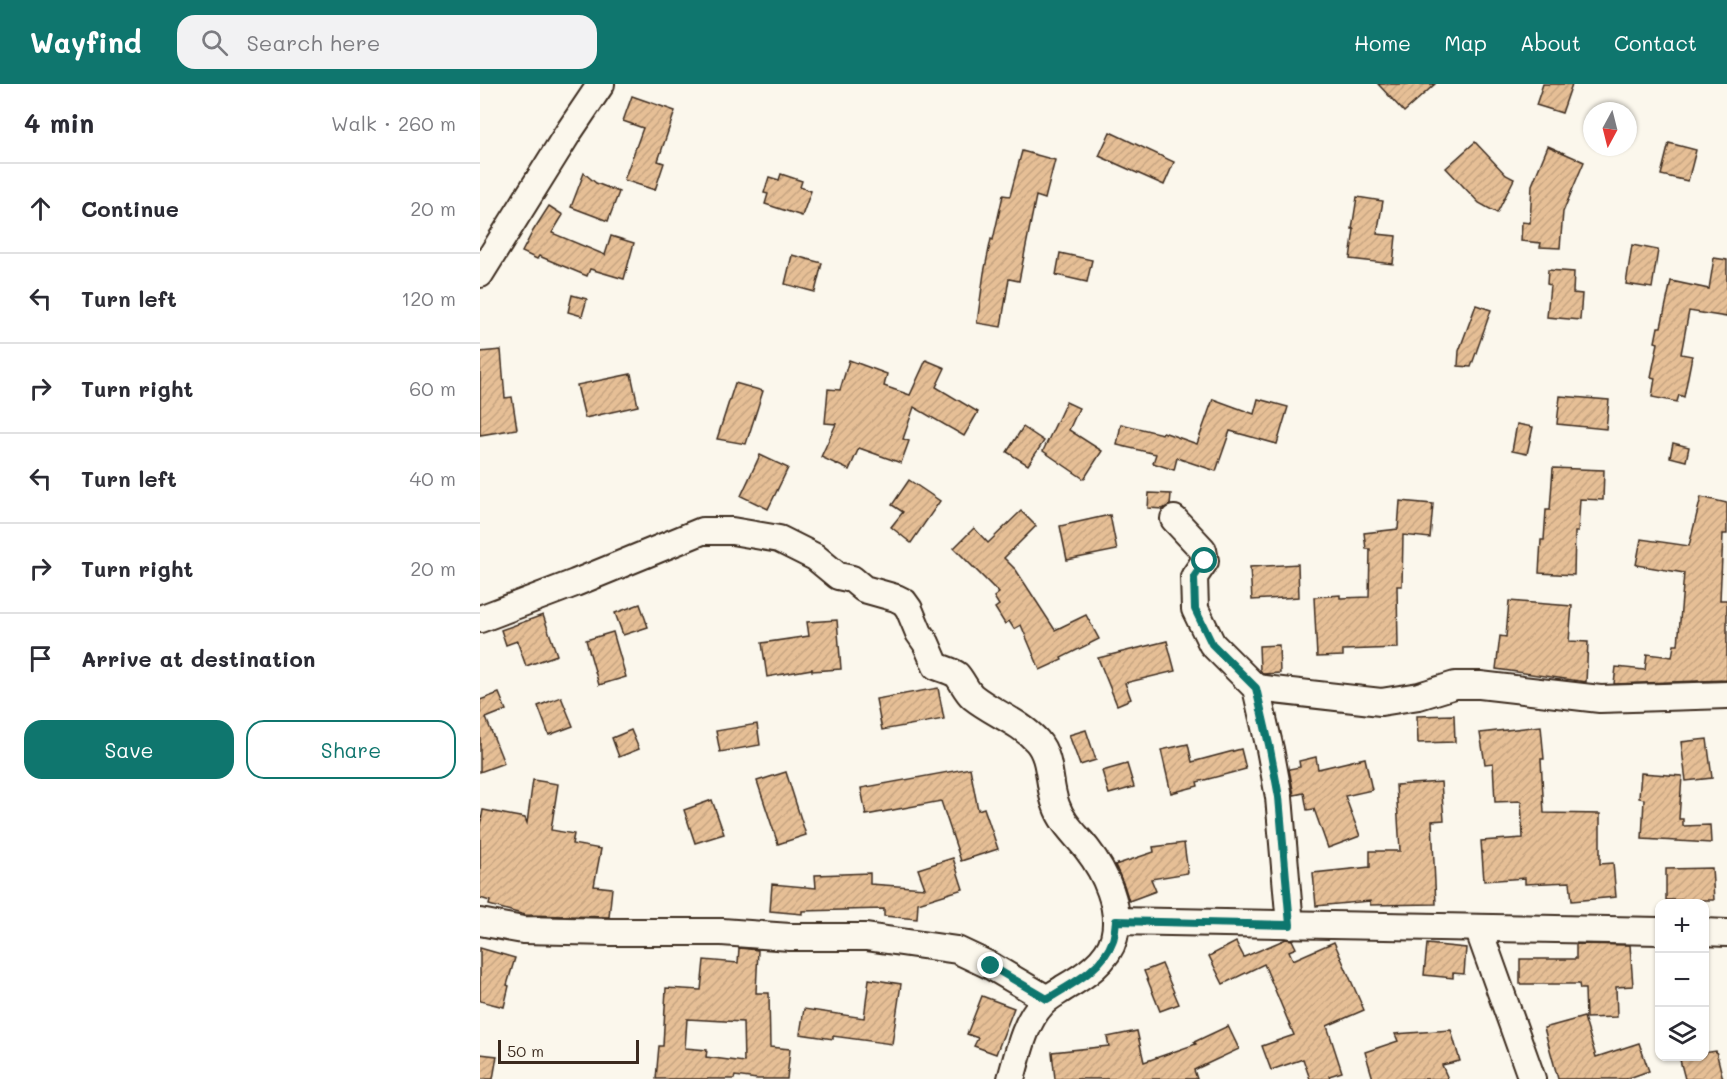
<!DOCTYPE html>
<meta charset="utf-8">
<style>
:root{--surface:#fff;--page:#f2f2f3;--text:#2b2b33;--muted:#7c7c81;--line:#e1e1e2;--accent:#0f766e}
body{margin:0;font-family:Mali,sans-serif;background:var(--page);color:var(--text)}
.controls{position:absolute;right:18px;bottom:18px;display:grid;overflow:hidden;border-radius:12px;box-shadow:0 2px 4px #0004}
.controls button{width:54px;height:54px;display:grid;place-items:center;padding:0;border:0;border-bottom:2px solid var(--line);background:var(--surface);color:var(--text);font:30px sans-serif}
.compass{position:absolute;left:1103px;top:18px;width:54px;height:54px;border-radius:50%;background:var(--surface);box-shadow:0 2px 4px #0004;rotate:187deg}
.scale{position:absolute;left:18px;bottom:15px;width:141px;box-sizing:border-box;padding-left:6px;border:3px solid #3b2a1e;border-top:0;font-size:16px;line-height:21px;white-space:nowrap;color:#3b2a1e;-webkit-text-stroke:4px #fbf7ec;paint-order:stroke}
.stop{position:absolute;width:18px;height:18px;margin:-14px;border:4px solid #0f766e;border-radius:50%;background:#fff}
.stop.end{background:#0f766e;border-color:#fff;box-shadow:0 2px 6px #0008}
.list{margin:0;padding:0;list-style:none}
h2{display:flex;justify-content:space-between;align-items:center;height:78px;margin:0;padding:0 24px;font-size:26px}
h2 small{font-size:20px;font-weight:400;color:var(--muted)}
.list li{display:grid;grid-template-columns:39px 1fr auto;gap:18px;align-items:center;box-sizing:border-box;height:90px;padding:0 24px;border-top:2px solid var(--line)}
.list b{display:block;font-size:22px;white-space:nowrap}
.list em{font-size:20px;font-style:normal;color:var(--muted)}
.actions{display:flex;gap:12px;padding:18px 24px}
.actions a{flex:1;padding:14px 0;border:2px solid var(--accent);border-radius:18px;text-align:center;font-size:21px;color:var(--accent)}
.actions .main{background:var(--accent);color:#fff}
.icon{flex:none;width:33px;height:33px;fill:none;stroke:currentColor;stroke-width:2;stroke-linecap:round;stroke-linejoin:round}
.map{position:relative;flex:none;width:1247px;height:995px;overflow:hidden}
header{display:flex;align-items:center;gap:36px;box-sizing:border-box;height:84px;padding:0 30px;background:var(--accent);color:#fff}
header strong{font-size:28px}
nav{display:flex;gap:33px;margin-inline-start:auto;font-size:21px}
.search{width:420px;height:54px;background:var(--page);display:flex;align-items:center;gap:15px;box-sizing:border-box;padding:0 21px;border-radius:18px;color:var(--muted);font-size:22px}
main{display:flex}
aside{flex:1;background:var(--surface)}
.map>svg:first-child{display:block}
.building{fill:url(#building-hatch);stroke:#3b2a1e;stroke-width:1.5;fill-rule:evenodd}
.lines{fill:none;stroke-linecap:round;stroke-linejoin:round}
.minor-casing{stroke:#3b2a1e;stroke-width:30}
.minor{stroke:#fbf7ec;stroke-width:26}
.route{stroke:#0f766e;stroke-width:8}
</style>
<header>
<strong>Wayfind</strong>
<div class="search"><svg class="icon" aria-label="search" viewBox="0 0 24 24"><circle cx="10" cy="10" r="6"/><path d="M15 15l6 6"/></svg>Search here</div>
<nav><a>Home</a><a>Map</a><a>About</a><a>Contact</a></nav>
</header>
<main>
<aside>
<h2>4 min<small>Walk · 260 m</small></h2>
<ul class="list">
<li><svg class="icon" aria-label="ahead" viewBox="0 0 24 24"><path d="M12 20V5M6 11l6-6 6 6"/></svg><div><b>Continue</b></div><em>20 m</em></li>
<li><svg class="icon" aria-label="left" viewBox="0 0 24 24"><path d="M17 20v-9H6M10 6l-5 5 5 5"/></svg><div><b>Turn left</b></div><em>120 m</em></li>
<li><svg class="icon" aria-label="right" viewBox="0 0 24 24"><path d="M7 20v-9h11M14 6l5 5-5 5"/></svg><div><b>Turn right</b></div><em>60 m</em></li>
<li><svg class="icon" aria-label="left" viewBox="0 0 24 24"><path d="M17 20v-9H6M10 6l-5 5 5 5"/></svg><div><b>Turn left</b></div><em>40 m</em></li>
<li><svg class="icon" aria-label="right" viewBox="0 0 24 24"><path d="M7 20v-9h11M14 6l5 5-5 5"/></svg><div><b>Turn right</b></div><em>20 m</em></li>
<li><svg class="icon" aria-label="arrive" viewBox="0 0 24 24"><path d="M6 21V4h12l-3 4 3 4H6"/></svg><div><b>Arrive at destination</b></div></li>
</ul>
<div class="actions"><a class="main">Save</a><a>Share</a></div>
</aside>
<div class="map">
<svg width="1247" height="995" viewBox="0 0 1247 995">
<defs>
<pattern id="building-hatch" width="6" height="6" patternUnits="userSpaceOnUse" patternTransform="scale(1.5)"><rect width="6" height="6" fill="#e6bf96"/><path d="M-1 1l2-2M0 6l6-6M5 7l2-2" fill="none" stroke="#c6a481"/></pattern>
</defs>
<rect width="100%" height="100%" fill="#fbf7ec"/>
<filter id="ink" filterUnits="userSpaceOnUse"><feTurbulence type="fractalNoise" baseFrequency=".0167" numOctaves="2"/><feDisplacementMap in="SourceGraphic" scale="12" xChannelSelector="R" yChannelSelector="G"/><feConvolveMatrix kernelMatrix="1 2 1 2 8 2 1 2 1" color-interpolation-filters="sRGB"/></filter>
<g filter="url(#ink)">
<!-- building -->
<g class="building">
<path d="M898,0H955L924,28Z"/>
<path d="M1063,0H1092L1082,29L1056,21Z"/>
<path d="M152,12L195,27L178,77L184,79L175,106L144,96L163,44L143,37Z"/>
<path d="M630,48L694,78L684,101L619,72Z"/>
<path d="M995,58L1026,91L1034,95L1017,129L999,119L966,84Z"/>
<path d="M1189,59L1216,66L1208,97L1181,91Z"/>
<path d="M1068,62L1104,78L1083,128L1080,164L1060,163L1061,159L1041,157L1042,138L1050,139L1052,101Z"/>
<path d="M542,67L575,76L565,115L556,112L539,197L529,195L521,243L497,239L504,189L511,155L513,156L523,111L530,112Z"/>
<path d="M104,89L116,99L139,108L128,137L91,123Z"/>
<path d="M301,90L322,97L320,103L331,107L322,132L285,120L288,110L284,109L289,93L299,96Z"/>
<path d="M877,113L903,117L897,150L916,152L913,180L870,175L874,145H872Z"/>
<path d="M69,122L83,131L72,149L125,171L131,152L154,159L144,195L110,185L107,192L59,172L57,175L42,168L53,147Z"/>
<path d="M1152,161L1178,166L1172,204L1146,200Z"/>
<path d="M580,169L612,176L607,198L576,191Z"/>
<path d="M312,171L342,179L335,208L305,200Z"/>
<path d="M1234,174L1247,176V233L1209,227L1201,270L1212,272L1204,313L1199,311L1197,318L1172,313L1175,294L1171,293L1178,259L1175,258L1178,243H1181L1191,197L1229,205Z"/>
<path d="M1068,186L1094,188L1093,209L1102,210L1100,236L1067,233L1070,201L1067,200Z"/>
<path d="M92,211L107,215L102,232L88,228Z"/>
<path d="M996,221L1011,226L991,283L978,282L979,267Z"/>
<path d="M21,266L25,314L32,313L37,345L0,351V268Z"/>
<path d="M369,276L407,290L404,302L430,311L446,276L465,284L456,303L498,328L484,352L434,323L423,355L429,357L421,379L379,364L369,386L341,373L356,340L345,339L348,305L360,306Z"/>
<path d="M151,290L158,322L105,334L97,301Z"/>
<path d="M255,299L283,307L266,360L237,355Z"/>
<path d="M1080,312L1129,316L1126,345L1077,340Z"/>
<path d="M733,315L774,330L778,315L808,323L797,360L750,347L736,387L697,374L694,386L673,379L676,370L637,361L641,340L682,350L683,348L717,360Z"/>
<path d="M586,318L599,324L589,346L622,367L604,395L563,367Z"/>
<path d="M1037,340L1053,343L1047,370L1032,367Z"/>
<path d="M543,343L564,357L548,381L527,368Z"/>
<path d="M1193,359L1209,363L1206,377L1190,373Z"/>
<path d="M280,371L308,384L288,425L261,412Z"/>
<path d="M1073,384L1124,386L1123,416L1100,415L1098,448H1095L1094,491L1059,489L1061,456H1064L1066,426H1070Z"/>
<path d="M429,396L460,417L431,459L411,443L423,428L412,421Z"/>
<path d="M669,409L691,410L690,421L683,425L668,424Z"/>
<path d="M1221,413L1247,419V450H1243L1240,516H1247V596L1134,600L1136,583L1165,586L1167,570L1192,573L1194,561H1198L1204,489L1156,481L1161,455L1209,462Z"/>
<path d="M920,417L953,420L950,454L923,451L922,502H917L918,564L863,566V572L837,573L834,513L860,511V514L889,513L890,465H886L884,449L918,445Z"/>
<path d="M541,427L556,442L524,474L536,486L575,546L606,531L619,555L581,574L582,576L560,586L541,541L534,545L529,537L525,540L515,524L519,521L514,513L519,509L474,464L494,444L508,459Z"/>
<path d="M630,431L637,466L587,476L580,442Z"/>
<path d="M818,480L819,513L772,516L770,483Z"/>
<path d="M1029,517L1092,522L1089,557L1108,558L1106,598L1016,585L1020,552L1026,553Z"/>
<path d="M160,520L168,543L143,551L135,529Z"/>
<path d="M63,531L77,571L46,582L37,557L26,561L21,546Z"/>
<path d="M357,536L361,585L332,587V585L287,593L282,559L329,552L327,538Z"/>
<path d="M133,548L146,593L119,601L106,556Z"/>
<path d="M687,557L695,587L645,599L651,615L637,621L618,574Z"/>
<path d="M799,561L800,589L783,590L780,586L779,562Z"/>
<path d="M458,604L464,635L402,646L396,615Z"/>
<path d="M19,609L26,626L6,634L24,679L0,688V616Z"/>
<path d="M81,613L93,642L69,651L58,622Z"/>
<path d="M974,631L975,658L938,659L937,632Z"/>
<path d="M277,640L280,661L240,668L236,647Z"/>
<path d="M1061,642L1064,675H1061L1064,729L1120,730V780L1133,779L1136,813L1092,817L1090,798L1045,800V794L1004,797L1001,757L1043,754L1041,717L1015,718L1013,679L1005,680L1000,649Z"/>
<path d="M151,646L159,665L139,673L132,654Z"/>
<path d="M606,646L616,676L600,681L589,651Z"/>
<path d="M1227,655L1232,694L1206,697L1201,658Z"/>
<path d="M708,660L712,678L761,665L766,685L717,698L718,702L691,709L681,666Z"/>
<path d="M836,673L838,685L885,674L892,706L865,712L880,752L848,764L834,725L827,726L824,709L814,711L809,685L820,683L819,677Z"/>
<path d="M647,680L654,703L629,710L622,687Z"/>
<path d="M490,684L498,726L504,724L518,765L481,777L461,717L386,731L381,704Z"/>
<path d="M306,688L326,751L298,760L277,697Z"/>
<path d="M1161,689L1202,692L1199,735H1203V742L1230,741L1231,759L1162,755L1164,715L1159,714Z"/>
<path d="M53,696L78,700L71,746L94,750L92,760L121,765L114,802L132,804L129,833L45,831L9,821L10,817L0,814V742L3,726L45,734L47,739Z"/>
<path d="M961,698L964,736L952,737L956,820L890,821V817L836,822L833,789L890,783V767H920L916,701Z"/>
<path d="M232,716L244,750L215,759L204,726Z"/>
<path d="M704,759L708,789L671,795L676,807L649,817L644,801L635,781L674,768L673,763Z"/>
<path d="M473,774L483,805L438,819L437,835L404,832V825L322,827V830L290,827L292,800L336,804L335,791L390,789V800L445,804L438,785Z"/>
<path d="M1232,784L1234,816H1186V785Z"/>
<path d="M806,855L812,856L816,864L809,867L813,876L854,858L884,926L847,942L862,988L849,992L850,995H830L823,975L791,986L782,962L814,951L784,880L743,900L729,872L756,858L764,873Z"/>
<path d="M947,860L986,864L984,890L973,889V894L944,891Z"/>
<path d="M1096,860L1150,861L1153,902L1136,903L1137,933L1106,934L1105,905H1100L1099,900H1040V875H1096Z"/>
<path d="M0,864L35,874L27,901L29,902L24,923L0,917Z"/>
<path d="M259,864L278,866L276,909H289L290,963L310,965L307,995H277L255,992L254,995H176L179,962H183L186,904L221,906L224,876L258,879ZM207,935L263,938L264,978L226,973L227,966L205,964Z"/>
<path d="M682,880L699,920L680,927L664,887Z"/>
<path d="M389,895L421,900L412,960L353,952V955L320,950L324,925L384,934Z"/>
<path d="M502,912L534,924L516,970L494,962L498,954L487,950Z"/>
<path d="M1104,933L1116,973L1159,959L1169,987L1146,995H1078L1064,944Z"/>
<path d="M748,942L759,965L714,986L717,995H575L572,968L629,962L627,953L657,947L664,978L716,960L714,958Z"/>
<path d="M971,946L980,977L962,981L968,995H893L885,968L918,957L915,950Z"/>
<path d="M1236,967L1243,995H1205L1200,976L1213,972H1224V969Z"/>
<path d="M0,970L17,972L13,995H0Z"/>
</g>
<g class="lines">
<!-- minor casing -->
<g class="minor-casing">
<g id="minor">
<path d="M0,190L88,49L121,0"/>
<path d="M694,435L723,466L725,477L714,493L715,525L732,560L776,604L790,665L799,713L810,841"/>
<path d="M0,535L95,499L222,447H252L299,455L335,473L358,492L372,495L384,505L416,514L424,518L429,525L439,549L446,559L456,582C463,585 472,587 477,591C483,598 486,607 493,613C513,629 540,638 557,657C572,674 568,701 576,721C582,739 596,751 607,765C625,788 642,824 634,854C628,877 603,893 584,904C577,909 568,913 562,920C544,939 538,971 531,995"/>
<path d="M776,604L901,618L939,612L975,601H1000L1120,615L1247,611"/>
<path d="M636,837L1180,847"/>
<path d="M0,838L43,846L131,848H242L310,853H386L477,866L511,882L567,915"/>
<path d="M998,844L1052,995"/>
<path d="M1224,848L1247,849"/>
</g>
</g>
<!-- minor -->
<use href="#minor" class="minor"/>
</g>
</g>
<g class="lines" filter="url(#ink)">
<!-- route -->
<path class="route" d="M511,882L567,915C592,900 623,885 633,856C635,850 635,843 636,837L810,841L799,713L790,665L776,604L732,560L715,525L714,493L725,477"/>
</g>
</svg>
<div class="controls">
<button>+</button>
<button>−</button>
<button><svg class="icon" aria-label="layers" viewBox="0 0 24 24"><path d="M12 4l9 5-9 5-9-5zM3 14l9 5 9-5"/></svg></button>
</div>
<svg class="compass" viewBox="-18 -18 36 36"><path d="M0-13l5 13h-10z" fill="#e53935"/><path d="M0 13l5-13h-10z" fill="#7c7c81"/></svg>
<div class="scale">50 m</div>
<div class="stop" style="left:725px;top:477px"></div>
<div class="stop end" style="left:511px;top:882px"></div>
</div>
</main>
